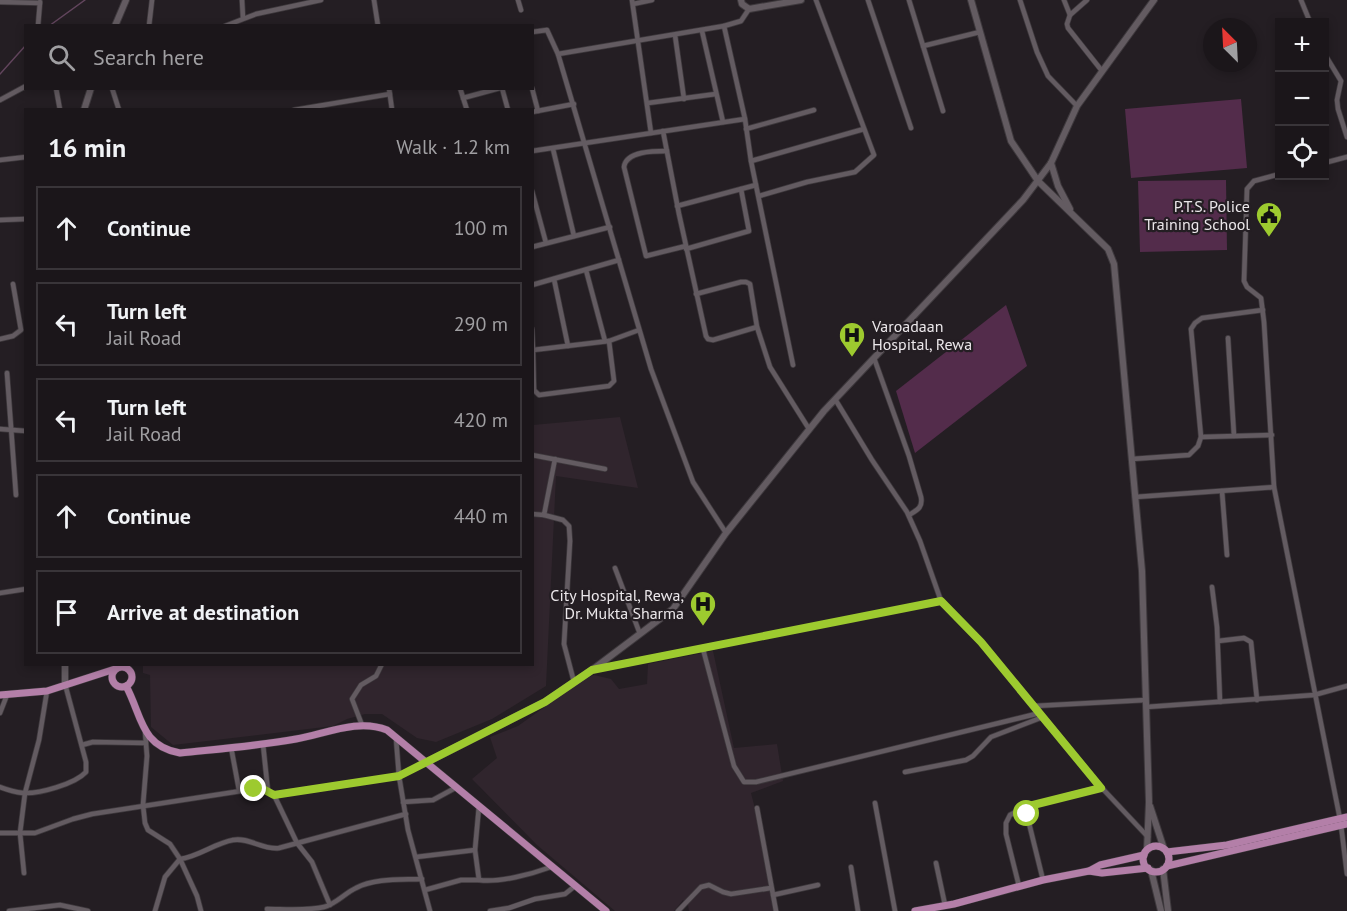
<!DOCTYPE html>
<meta charset="utf-8">
<style>
:root{--surface:#1b161a;--page:#282327;--text:#f1f3f6;--muted:#a09fa2;--line:#393539}
body{margin:0;font-family:"PT Sans",sans-serif;background:var(--page);color:var(--text)}
.controls{position:absolute;right:18px;top:18px;display:grid;overflow:hidden;border-radius:0px;box-shadow:0 3px 9px #0003}
.controls button{width:54px;height:54px;display:grid;place-items:center;padding:0;border:0;border-bottom:2px solid var(--line);background:var(--surface);color:var(--text);font:30px sans-serif}
.compass{position:absolute;left:1203px;top:18px;width:54px;height:54px;border-radius:50%;background:var(--surface);box-shadow:0 3px 9px #0003;rotate:336deg}
.stop{position:absolute;width:18px;height:18px;margin:-14px;border:4px solid #9dca2f;border-radius:50%;background:#fff}
.stop.end{background:#9dca2f;border-color:#fff;box-shadow:0 2px 6px #0008}
.list{margin:0;padding:0;list-style:none}
h2{display:flex;justify-content:space-between;align-items:center;height:78px;margin:0;padding:0 24px;font-size:26px}
h2 small{font-size:20px;font-weight:400;color:var(--muted)}
.list li{display:grid;grid-template-columns:39px 1fr auto;gap:18px;align-items:center;box-sizing:border-box;height:84px;margin:0 12px 12px;padding:0 12px;border:2px solid var(--line);border-radius:0px}
.list b{display:block;font-size:22px;white-space:nowrap}
.list p{margin:0;font-size:20px;white-space:nowrap;color:var(--muted)}
.list em{font-size:20px;font-style:normal;color:var(--muted)}
.icon{flex:none;width:33px;height:33px;fill:none;stroke:currentColor;stroke-width:2;stroke-linecap:round;stroke-linejoin:round}
.map{position:relative;flex:none;width:1347px;height:911px;overflow:hidden}
.search{position:absolute;background:var(--surface);box-shadow:0 3px 9px #0003;left:24px;top:24px;width:510px;height:66px;display:flex;align-items:center;gap:15px;box-sizing:border-box;padding:0 21px;border-radius:0px;color:var(--muted);font-size:22px}
.panel{position:absolute;background:var(--surface);box-shadow:0 3px 9px #0003;left:24px;top:108px;width:510px;height:558px;border-radius:0px}
.map>svg:first-child{display:block}
.built{fill:#30252d}
.green{fill:#532c4b}
.lines{fill:none;stroke-linecap:round;stroke-linejoin:round}
.stream{stroke:#62455d;stroke-width:1.5}
.street-casing{stroke:#3e393d;stroke-width:6}
.secondary-casing{stroke:#3e393d;stroke-width:8}
.primary-casing{stroke:#3e393d;stroke-width:8}
.street{stroke:#635b61;stroke-width:4.5}
.secondary{stroke:#635b61;stroke-width:6}
.primary{stroke:#b37fa8;stroke-width:7}
.route{stroke:#9dca2f;stroke-width:8}
.labels{text-anchor:middle;stroke-width:4.5;stroke-linejoin:round;paint-order:stroke}
.poi-label{font-size:16px;fill:#ebe7ea;stroke:#241e23;text-anchor:end}
</style>
<div class="map">
<svg width="1347" height="911" viewBox="0 0 1347 911">
<rect width="100%" height="100%" fill="#241e23"/>
<!-- built -->
<g class="built">
<path d="M620,417L638,488L556,476L546,686L492,719L436,742L417,738L382,714H365L347,719L333,726L173,745L151,727L150,675L143,673V666L140,665L532,664L533,425Z"/>
<path d="M713,651L734,748L777,744L783,781L751,793L772,875L773,911H689L688,905L683,900L674,911H615L537,845L472,779L497,758L490,737L518,726L584,679L594,675L611,679L619,689L647,684L648,664Z"/>
</g>
<!-- green -->
<g class="green">
<path d="M1241,99L1247,168L1131,178L1125,109Z"/>
<path d="M1226,180L1227,250L1140,252L1138,181Z"/>
<path d="M1006,305L1027,366L915,453L896,391Z"/>
</g>
<g class="lines">
<!-- stream -->
<g class="stream">
<path d="M49,26L85,0"/>
<path d="M0,74L26,45"/>
</g>
<!-- street casing -->
<g class="street-casing">
<g id="street">
<path d="M242,0L243,18"/>
<path d="M374,0L378,26"/>
<path d="M518,0L521,10"/>
<path d="M632,0L651,133"/>
<path d="M868,0L911,128"/>
<path d="M909,0L943,111"/>
<path d="M1020,0L1037,52L1048,76L1077,106"/>
<path d="M1064,0L1070,15L1067,24L1068,28L1102,71"/>
<path d="M1301,0L1310,22"/>
<path d="M0,2L40,3"/>
<path d="M633,4L652,0"/>
<path d="M1070,15L1087,0"/>
<path d="M38,26L40,2"/>
<path d="M149,26L152,0"/>
<path d="M225,26L256,14L321,0"/>
<path d="M724,26L741,21L749,9"/>
<path d="M702,31L723,122"/>
<path d="M532,32L547,30L558,54L651,369L693,482L726,533"/>
<path d="M675,35L684,99"/>
<path d="M923,46L980,32"/>
<path d="M1324,53L1341,81L1337,100L1338,109L1347,137"/>
<path d="M558,54L724,26L745,119"/>
<path d="M56,88L60,110"/>
<path d="M112,88L119,110"/>
<path d="M389,88L392,110"/>
<path d="M460,88L467,110"/>
<path d="M502,88L508,110"/>
<path d="M532,88L538,111"/>
<path d="M463,98L500,88"/>
<path d="M0,100L26,86"/>
<path d="M648,103L716,94"/>
<path d="M294,110L390,94"/>
<path d="M532,112L574,104"/>
<path d="M746,129L814,110"/>
<path d="M663,131L679,214L706,336L708,339L713,340L757,327"/>
<path d="M553,149L574,236"/>
<path d="M532,151L745,119L751,161L793,365"/>
<path d="M667,151C654,151 626,151 624,167L646,256L686,246"/>
<path d="M0,160L26,157"/>
<path d="M751,161L864,129"/>
<path d="M1324,163L1347,157"/>
<path d="M532,191L546,243"/>
<path d="M759,196L807,182L855,172L874,155L816,0"/>
<path d="M677,206L756,185"/>
<path d="M0,220L26,219"/>
<path d="M532,247L610,227"/>
<path d="M686,249L749,231L741,189"/>
<path d="M586,270L605,341"/>
<path d="M554,279L568,346"/>
<path d="M532,285L619,260"/>
<path d="M696,294L741,282H746L750,284L757,327L770,367L809,429"/>
<path d="M532,329L533,350L609,341L639,330"/>
<path d="M1228,338L1234,436"/>
<path d="M0,339L13,336L21,330L13,284"/>
<path d="M533,350L534,390L539,395L609,386L614,381L609,341"/>
<path d="M874,358L909,456L921,497C923,508 917,510 909,515"/>
<path d="M7,373L16,495"/>
<path d="M835,399L872,460L907,512L920,541L941,601"/>
<path d="M0,429L26,431"/>
<path d="M1201,437L1272,435"/>
<path d="M532,455L605,469"/>
<path d="M1132,459L1189,455L1198,446L1201,437L1191,329L1195,323L1202,318L1263,310"/>
<path d="M1274,487L1264,322L1261,298L1247,287L1244,281L1247,189L1254,181L1280,174"/>
<path d="M1222,491L1227,555"/>
<path d="M1135,497L1274,487L1340,819"/>
<path d="M532,514L544,515L555,459"/>
<path d="M544,515L563,520L569,526L570,541L564,644L574,682"/>
<path d="M615,568L640,634"/>
<path d="M1212,587L1217,627L1220,702"/>
<path d="M0,593L26,589"/>
<path d="M1218,641L1244,638L1251,642L1257,700"/>
<path d="M703,649L734,766L744,782H756L1040,713"/>
<path d="M595,669L941,601L981,642L1101,787L1148,837"/>
<path d="M1034,706L1146,700"/>
<path d="M1146,707L1314,695L1347,686"/>
<path d="M0,713L7,695"/>
<path d="M362,725L352,699L361,685L376,676L382,664"/>
<path d="M145,731L147,756L143,805L145,823L148,830L170,844L180,859C198,857 215,843 233,840C249,837 262,850 279,848L406,814"/>
<path d="M396,738L399,776L408,830L430,911"/>
<path d="M263,744L268,792"/>
<path d="M82,745L93,742L146,743"/>
<path d="M231,747L239,790"/>
<path d="M905,772L966,760L973,756L991,737L1043,717"/>
<path d="M0,787C8,790 15,792 23,793C39,794 75,784 86,772V762L65,684"/>
<path d="M274,795L297,843L312,862L330,905"/>
<path d="M403,802L433,800L457,787"/>
<path d="M875,803L895,911"/>
<path d="M757,808L776,911"/>
<path d="M1341,825L1347,874"/>
<path d="M0,833H35L73,819L92,814L254,789H263L274,795L399,776L427,762"/>
<path d="M416,857L475,850"/>
<path d="M936,863L945,905"/>
<path d="M851,867L858,911"/>
<path d="M24,873L20,833L25,793L39,740L47,691"/>
<path d="M479,880C499,883 532,874 551,867"/>
<path d="M1043,880L1025,807L1101,787"/>
<path d="M1019,886L1006,834V823L1010,815L1025,807"/>
<path d="M425,890L461,880H479L475,850L479,806"/>
<path d="M773,895L818,885"/>
<path d="M267,909C283,909 308,911 324,907C336,904 345,893 356,888C375,878 401,880 422,879"/>
<path d="M9,911L60,905L88,911"/>
<path d="M155,911L165,877L180,859L197,896L201,911"/>
<path d="M490,911L509,908L535,899L565,894L575,886"/>
<path d="M678,911L701,887L709,885L723,892L731,894L771,888"/>
</g>
</g>
<!-- secondary casing -->
<g class="secondary-casing">
<g id="secondary">
<path d="M741,0L742,4L749,9L801,0"/>
<path d="M971,0L1011,141L1038,181L1108,249L1114,264L1142,571L1149,802L1147,850"/>
<path d="M115,26L126,0"/>
<path d="M84,110L91,88"/>
<path d="M1051,163L1058,186L1070,209"/>
<path d="M65,664V684"/>
<path d="M427,762L545,702L592,670L673,609L726,533L824,411L1023,200L1051,163L1077,106L1154,0"/>
<path d="M1150,806L1164,849"/>
<path d="M1163,869L1168,911"/>
<path d="M1151,870L1161,911"/>
</g>
</g>
<!-- primary casing -->
<g class="primary-casing">
<g id="primary">
<circle cx="122" cy="677" r="10"/>
<path d="M126,686C142,715 140,746 180,753C218,749 257,746 296,739C325,734 358,718 387,730L606,911"/>
<path d="M0,695L47,691L115,669"/>
<circle cx="1156" cy="859" r="13"/>
<path d="M1167,852L1227,845L1347,817"/>
<path d="M1167,866L1347,824"/>
<path d="M1089,871L1102,873L1148,868"/>
<path d="M915,911L954,904L1043,880L1089,871L1100,865L1144,855"/>
</g>
</g>
<!-- street -->
<use href="#street" class="street"/>
<!-- secondary -->
<use href="#secondary" class="secondary"/>
<!-- primary -->
<use href="#primary" class="primary"/>
</g>
<g class="lines">
<!-- route -->
<path class="route" d="M254,789H263L274,795L399,776L545,702L592,670L941,601L981,642L1101,788L1025,807L1027,814"/>
</g>
<!-- icons -->
<defs>
<g id="civic-pin" transform="scale(1.35)"><path d="M0 17L-7.5 6A9.5 9.5 0 1 1 7.5 6Z" fill="#9dca2f" stroke="#241e23"/><path d="M-.6-6.5H3V-4.5H.6V-3L4-1V1h2V6H-6V1h2V-1L-.6-3ZM-1.2 2.5V6h2.4V2.5Z" fill="#111"/></g>
<g id="hospital-pin" transform="scale(1.35)"><path d="M0 17L-7.5 6A9.5 9.5 0 1 1 7.5 6Z" fill="#9dca2f" stroke="#241e23"/><path d="M-5-5h3v3.5h4V-5h3V5h-3V1.5h-4V5h-3Z" fill="#111"/></g>
</defs>
<g fill-rule="evenodd">
<use href="#civic-pin" x="1269" y="215"/>
<use href="#hospital-pin" x="852" y="335"/>
<use href="#hospital-pin" x="703" y="604"/>
</g>
<g class="labels">
<!-- poi labels -->
<g class="poi-label">
<text x="1250" y="212">P.T.S. Police<tspan x="1250" dy="18">Training School</tspan></text>
<text x="872" y="332" text-anchor="start">Varoadaan<tspan x="872" dy="18">Hospital, Rewa</tspan></text>
<text x="684" y="601">City Hospital, Rewa,<tspan x="684" dy="18">Dr. Mukta Sharma</tspan></text>
</g>
</g>
</svg>
<div class="controls">
<button>+</button>
<button>−</button>
<button><svg class="icon" aria-label="locate" viewBox="0 0 24 24"><circle cx="12" cy="12" r="6"/><path d="M12 2v4M12 18v4M2 12h4M18 12h4"/></svg></button>
</div>
<svg class="compass" viewBox="-18 -18 36 36"><path d="M0-13l5 13h-10z" fill="#e53935"/><path d="M0 13l5-13h-10z" fill="#a09fa2"/></svg>
<div class="stop" style="left:1027px;top:814px"></div>
<div class="stop end" style="left:254px;top:789px"></div>
<div class="search"><svg class="icon" aria-label="search" viewBox="0 0 24 24"><circle cx="10" cy="10" r="6"/><path d="M15 15l6 6"/></svg>Search here</div>
<section class="panel">
<h2>16 min<small>Walk · 1.2 km</small></h2>
<ul class="list">
<li><svg class="icon" aria-label="ahead" viewBox="0 0 24 24"><path d="M12 20V5M6 11l6-6 6 6"/></svg><div><b>Continue</b></div><em>100 m</em></li>
<li><svg class="icon" aria-label="left" viewBox="0 0 24 24"><path d="M17 20v-9H6M10 6l-5 5 5 5"/></svg><div><b>Turn left</b><p>Jail Road</p></div><em>290 m</em></li>
<li><svg class="icon" aria-label="left" viewBox="0 0 24 24"><path d="M17 20v-9H6M10 6l-5 5 5 5"/></svg><div><b>Turn left</b><p>Jail Road</p></div><em>420 m</em></li>
<li><svg class="icon" aria-label="ahead" viewBox="0 0 24 24"><path d="M12 20V5M6 11l6-6 6 6"/></svg><div><b>Continue</b></div><em>440 m</em></li>
<li><svg class="icon" aria-label="arrive" viewBox="0 0 24 24"><path d="M6 21V4h12l-3 4 3 4H6"/></svg><div><b>Arrive at destination</b></div></li>
</ul>
</section>
</div>
